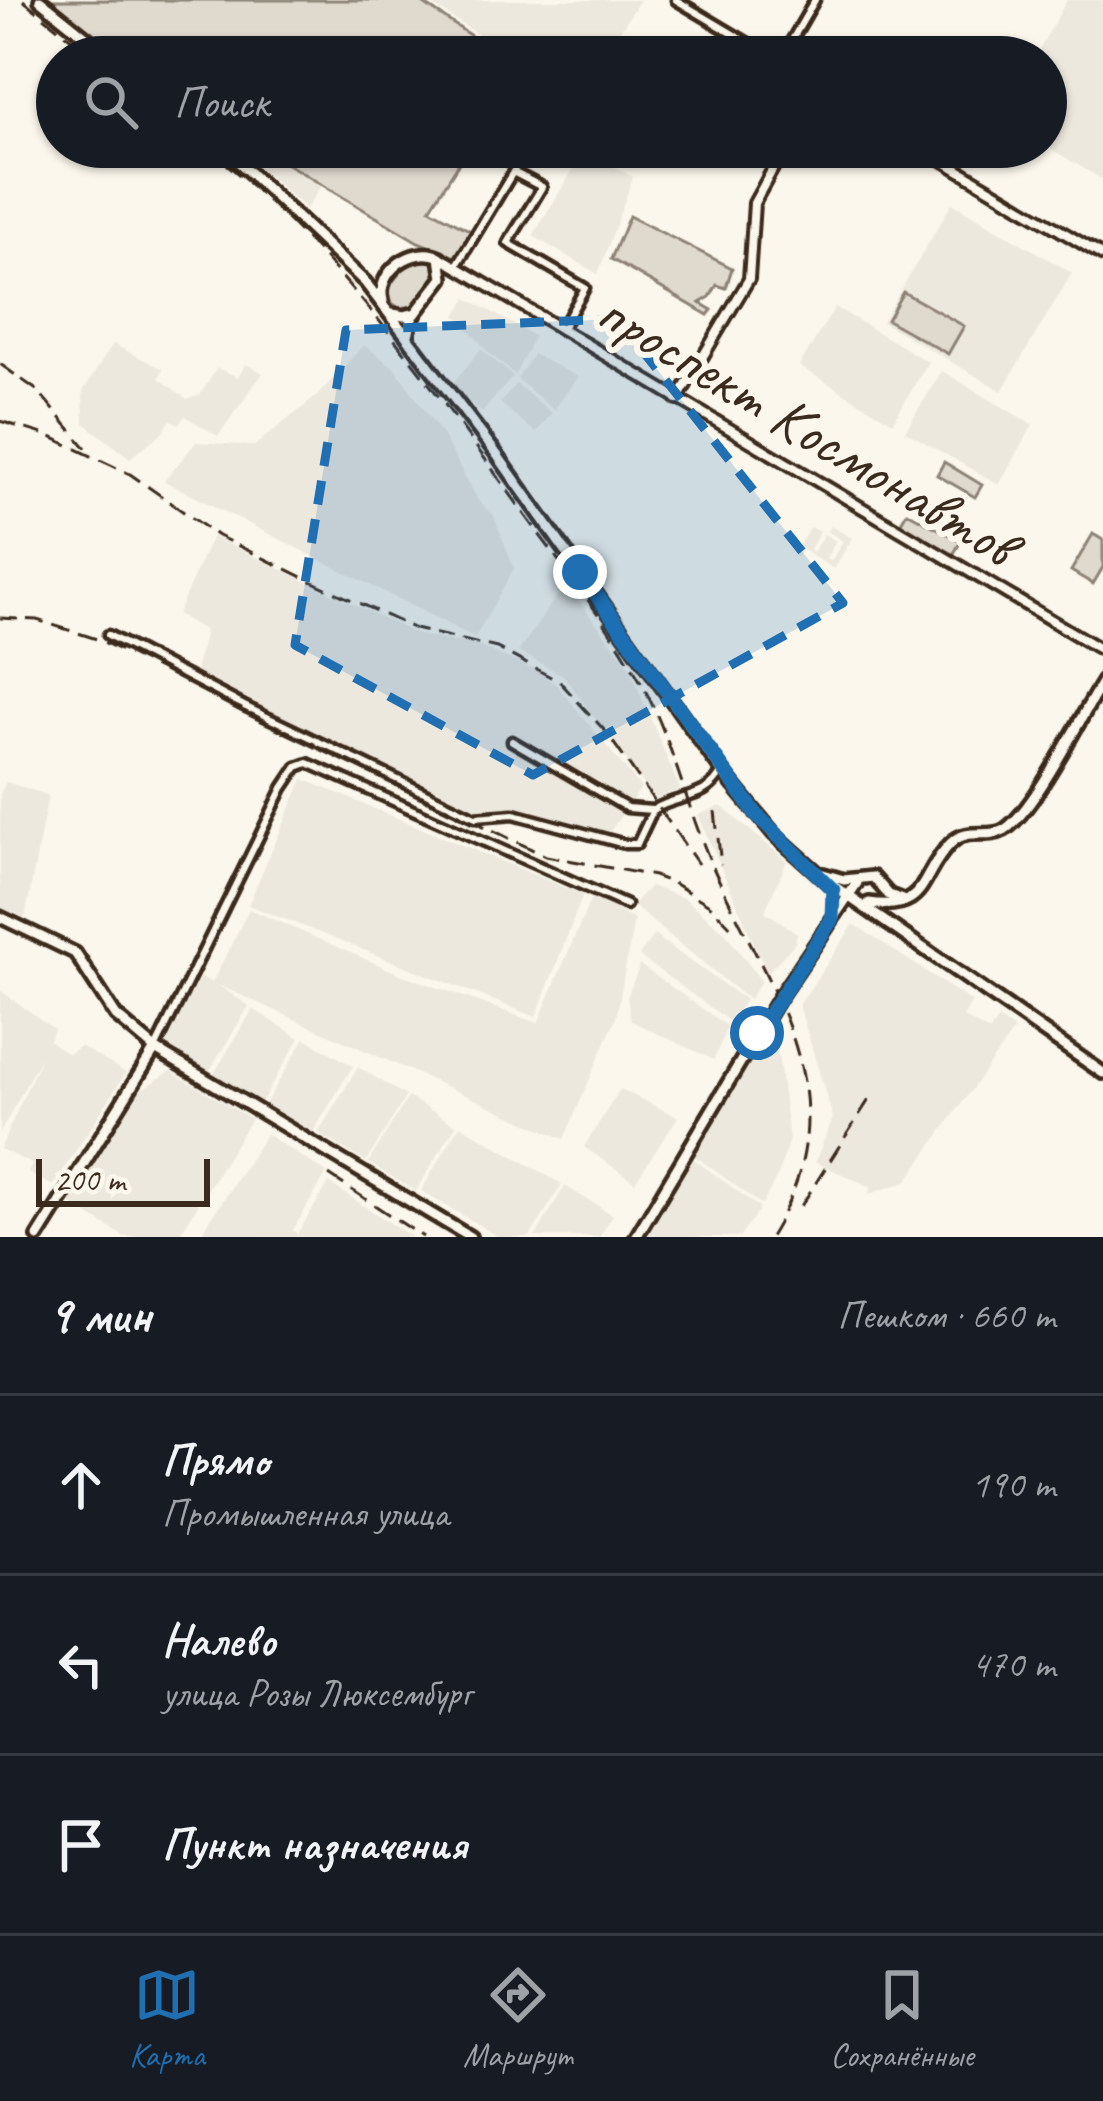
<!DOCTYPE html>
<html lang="ru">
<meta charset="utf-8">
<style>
:root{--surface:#171b24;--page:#242831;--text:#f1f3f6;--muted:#9ea1a6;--line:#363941;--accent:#1f6fb2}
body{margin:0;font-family:Caveat,sans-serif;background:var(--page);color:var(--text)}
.scale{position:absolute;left:36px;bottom:30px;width:174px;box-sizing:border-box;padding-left:12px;border:6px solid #3b2a1e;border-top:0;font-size:33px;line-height:42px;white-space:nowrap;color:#3b2a1e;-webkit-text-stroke:9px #fbf7ec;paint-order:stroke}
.stop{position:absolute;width:36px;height:36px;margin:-27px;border:9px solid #1f6fb2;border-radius:50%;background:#fff}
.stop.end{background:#1f6fb2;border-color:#fff;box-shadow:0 3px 12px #0008}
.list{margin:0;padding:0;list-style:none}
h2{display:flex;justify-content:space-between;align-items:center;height:156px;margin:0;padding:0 48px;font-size:51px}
h2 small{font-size:39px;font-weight:400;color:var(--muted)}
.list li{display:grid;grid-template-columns:78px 1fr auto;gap:36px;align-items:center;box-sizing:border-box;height:180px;padding:0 48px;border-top:3px solid var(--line)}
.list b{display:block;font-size:45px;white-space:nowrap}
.list p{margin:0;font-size:39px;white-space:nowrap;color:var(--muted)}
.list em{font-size:39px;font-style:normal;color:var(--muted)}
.icon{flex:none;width:66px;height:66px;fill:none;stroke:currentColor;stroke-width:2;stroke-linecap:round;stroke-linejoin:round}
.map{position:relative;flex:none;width:1103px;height:1237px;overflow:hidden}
.search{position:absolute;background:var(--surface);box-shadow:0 3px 9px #0004;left:36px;right:36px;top:36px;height:132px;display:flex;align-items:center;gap:30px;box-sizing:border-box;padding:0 42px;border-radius:66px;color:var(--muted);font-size:45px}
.sheet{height:696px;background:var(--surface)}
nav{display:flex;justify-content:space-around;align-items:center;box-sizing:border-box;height:168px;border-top:3px solid var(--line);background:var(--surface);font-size:33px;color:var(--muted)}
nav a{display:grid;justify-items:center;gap:6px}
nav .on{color:var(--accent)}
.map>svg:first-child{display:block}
.built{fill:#ede8dd}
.green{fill:#dfd9ce;stroke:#8d8276;stroke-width:3}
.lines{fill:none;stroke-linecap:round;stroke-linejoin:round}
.minor-casing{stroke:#3b2a1e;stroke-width:15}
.tertiary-casing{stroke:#3b2a1e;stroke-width:16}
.secondary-casing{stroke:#3b2a1e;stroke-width:18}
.minor{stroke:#fbf7ec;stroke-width:6}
.tertiary{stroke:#fbf7ec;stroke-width:8}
.secondary{stroke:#fbf7ec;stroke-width:9}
.rail{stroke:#3b2a1e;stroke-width:3;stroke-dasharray:18 9;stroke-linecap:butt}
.route{stroke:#1f6fb2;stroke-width:15}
.marked{fill:#1f6fb2;fill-opacity:0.2;stroke:#1f6fb2;stroke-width:9;stroke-dasharray:24 15;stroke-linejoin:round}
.labels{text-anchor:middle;stroke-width:12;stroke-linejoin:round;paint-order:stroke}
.street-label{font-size:60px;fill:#3b2a1e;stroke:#fbf7ec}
</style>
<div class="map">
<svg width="1103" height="1237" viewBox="0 0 1103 1237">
<rect width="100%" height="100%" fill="#fbf7ec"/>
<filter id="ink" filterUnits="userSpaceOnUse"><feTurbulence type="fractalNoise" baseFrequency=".00833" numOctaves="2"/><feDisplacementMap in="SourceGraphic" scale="24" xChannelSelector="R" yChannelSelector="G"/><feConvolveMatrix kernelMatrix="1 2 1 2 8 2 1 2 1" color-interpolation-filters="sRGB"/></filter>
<g filter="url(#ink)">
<!-- built -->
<g class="built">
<path d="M424,0H640L603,57H513Z"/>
<path d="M1067,0H1103V180L1046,146V57H1035Z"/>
<path d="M236,147H279L324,182L306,209Z"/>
<path d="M585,150L633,177L598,274L533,236Z"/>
<path d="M952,203L1072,273L1002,391L882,322Z"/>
<path d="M467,298L534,336L515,375L489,353L456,315Z"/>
<path d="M835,307L928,362L893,422L799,366Z"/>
<path d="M113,344L163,369L159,378L187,399L200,395L217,368L238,377L246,364L263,373L218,436L185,416L179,424L171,420L163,432L130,458L84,423L83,391Z"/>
<path d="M364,345L395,368L443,436L479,502L494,516L514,568L475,638L164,481L196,442L254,446L316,397Z"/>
<path d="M481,349L513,376L482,413L451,385Z"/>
<path d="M533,354L578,377L554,410L517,379Z"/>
<path d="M942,371L1033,425L999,485L905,431Z"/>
<path d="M516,384L552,413L536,433L500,403Z"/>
<path d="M831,526L852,538L834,569L802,550L797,557L793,555L810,527L820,532L810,549L813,552L824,534L836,541L826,558L831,561L843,541L827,531Z"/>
<path d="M212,536L418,635L476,645L533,669L557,685L641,788L608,834L515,809L471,811L195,672L205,631L177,614Z"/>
<path d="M565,584L627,662L680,789L655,799L563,675L518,652Z"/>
<path d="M303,779L583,895L536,1017L248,905Z"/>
<path d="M6,782L48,795L25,918L0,907V793Z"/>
<path d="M721,806L787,861L765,911L797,933L795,943L767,973L698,815Z"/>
<path d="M650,886L684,898L724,931L761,981L749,1000L632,905Z"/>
<path d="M592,896L634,920L616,1018L564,1139L218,985L249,1006L209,1072L161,1043L201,977L212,983L249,909L400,974L538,1023Z"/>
<path d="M854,924L972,1002L963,1017L989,1032L998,1019L1014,1030L906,1182L869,1194L871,1187L815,1162L833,1118L799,1005Z"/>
<path d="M654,935L745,1000L730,1022L639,956Z"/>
<path d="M640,965L727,1026L714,1060L631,1021L627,997Z"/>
<path d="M0,990L54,1029L49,1040L68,1054L80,1046L126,1073L53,1186L28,1173L32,1164L0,1149L42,1055L0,1133Z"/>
<path d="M253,1009L300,1038L260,1104L213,1075Z"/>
<path d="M773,1016L789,1139L778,1175L762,1205L692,1154Z"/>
<path d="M305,1038L353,1066L313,1132L265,1104Z"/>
<path d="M358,1067L406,1096L366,1162L318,1133Z"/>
<path d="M171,1071L251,1119L181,1232L186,1237H124L69,1202L134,1094Z"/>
<path d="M620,1089L678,1117L635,1182L584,1147Z"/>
<path d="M408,1097L456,1125L416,1191L368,1163Z"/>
<path d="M460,1125L562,1184L530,1237H499L421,1191Z"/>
<path d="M266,1134L327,1173L293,1230L297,1234L329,1183L412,1237H199Z"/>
<path d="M691,1157L760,1208L740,1237H645Z"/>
<path d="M565,1186L613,1215L599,1237H535Z"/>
</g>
<!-- green -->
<g class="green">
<path d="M50,0H418L502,57H120Z"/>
<path d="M259,147H469L430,209L471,231L457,258L418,242Z"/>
<path d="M629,216L732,268L726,288L717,285L710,297L700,303L712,310L708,315L611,259Z"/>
<path d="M427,257L435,263L436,280L414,306L399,308L392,303L388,287L411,260Z"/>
<path d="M903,292L964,326L948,354L887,320Z"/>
<path d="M944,462L982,485L975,497L937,475Z"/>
<path d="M907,512L961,541L953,555L900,524Z"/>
<path d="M1093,534L1103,540V567L1093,584L1071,571Z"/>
</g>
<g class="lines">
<!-- minor casing -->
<g class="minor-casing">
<g id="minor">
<path d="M676,0L772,57"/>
<path d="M782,57L815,0"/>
<path d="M513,172L528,147"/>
<path d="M457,265L513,172L542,187L508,243L585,288L561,330"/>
<path d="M108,635L244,706L475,817L514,814L625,844H637L653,810C678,794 707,801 722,771"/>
<path d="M512,741L627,808L652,810"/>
<path d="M155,1049L283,788L297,767L308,763L626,905"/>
</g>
</g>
<!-- tertiary casing -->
<g class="tertiary-casing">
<g id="tertiary">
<path d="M920,147L1103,256"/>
<path d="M440,257L1103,651"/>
<path d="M677,400L749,279L754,203L785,147"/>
</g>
</g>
<!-- secondary casing -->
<g class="secondary-casing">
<g id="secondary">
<path d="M40,0L111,57"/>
<path d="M223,147L365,282L495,452L722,771L774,834L828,882L1103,1073"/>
<path d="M383,301C375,272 414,244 440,257L443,278L412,318L408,335"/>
<path d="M393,314L404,316L416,313"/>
<path d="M823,874L844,880L873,877L889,895L902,900"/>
<path d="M869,903C930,912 918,875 951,843C967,827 988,839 1004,830C1033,813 1082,714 1103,681"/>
<path d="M0,917L75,953L116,1016L155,1049L470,1237"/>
<path d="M38,1237L155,1049"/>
<path d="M636,1237L778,999L857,883"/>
</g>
</g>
<!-- minor -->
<use href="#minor" class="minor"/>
<!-- tertiary -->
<use href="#tertiary" class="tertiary"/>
<!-- secondary -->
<use href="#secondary" class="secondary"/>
<!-- rail -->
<g class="rail">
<path d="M23,0L94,57"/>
<path d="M206,147C336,251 430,382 526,516C566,572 612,627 644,688C675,747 688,814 716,874C775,1000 855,1100 770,1237"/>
<path d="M0,364L38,391L86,448"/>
<path d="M0,421L49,436L130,474L218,536L313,582L415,629L497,648L560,682L606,732L698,864"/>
<path d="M0,618L37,620L97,639L546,856L654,876L675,884L711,906L736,932"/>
<path d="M715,811L721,865"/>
<path d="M329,1175L423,1237"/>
<path d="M801,1206L872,1095"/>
</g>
</g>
</g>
<g class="lines" filter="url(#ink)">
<!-- route -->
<path class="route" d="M580,572L757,815L833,890L832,919L757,1033"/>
</g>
<!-- marked area -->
<path class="marked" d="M617,319L843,603L533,775L295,645L346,330Z"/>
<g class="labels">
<!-- street labels -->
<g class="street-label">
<text transform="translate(807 427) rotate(31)" y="21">проспект Космонавтов</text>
</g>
</g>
</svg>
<div class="scale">200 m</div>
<div class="stop" style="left:757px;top:1033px"></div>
<div class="stop end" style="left:580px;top:572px"></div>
<div class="search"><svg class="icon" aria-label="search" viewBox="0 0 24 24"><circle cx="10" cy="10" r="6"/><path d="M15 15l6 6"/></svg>Поиск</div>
</div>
<section class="sheet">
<h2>9 мин<small>Пешком · 660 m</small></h2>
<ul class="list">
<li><svg class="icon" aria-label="ahead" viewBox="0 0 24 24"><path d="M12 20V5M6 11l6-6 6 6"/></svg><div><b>Прямо</b><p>Промышленная улица</p></div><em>190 m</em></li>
<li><svg class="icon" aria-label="left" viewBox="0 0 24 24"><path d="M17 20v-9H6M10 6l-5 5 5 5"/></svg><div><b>Налево</b><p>улица Розы Люксембург</p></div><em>470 m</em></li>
<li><svg class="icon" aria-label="arrive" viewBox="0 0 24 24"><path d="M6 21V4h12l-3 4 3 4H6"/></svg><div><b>Пункт назначения</b></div></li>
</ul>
</section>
<nav>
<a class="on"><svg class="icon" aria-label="map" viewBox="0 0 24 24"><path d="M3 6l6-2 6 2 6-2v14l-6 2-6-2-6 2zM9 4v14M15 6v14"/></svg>Карта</a>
<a><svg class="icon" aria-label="directions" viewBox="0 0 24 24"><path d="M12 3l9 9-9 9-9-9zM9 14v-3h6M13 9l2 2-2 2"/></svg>Маршрут</a>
<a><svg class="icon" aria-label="saved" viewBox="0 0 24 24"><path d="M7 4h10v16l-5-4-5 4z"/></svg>Сохранённые</a>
</nav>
